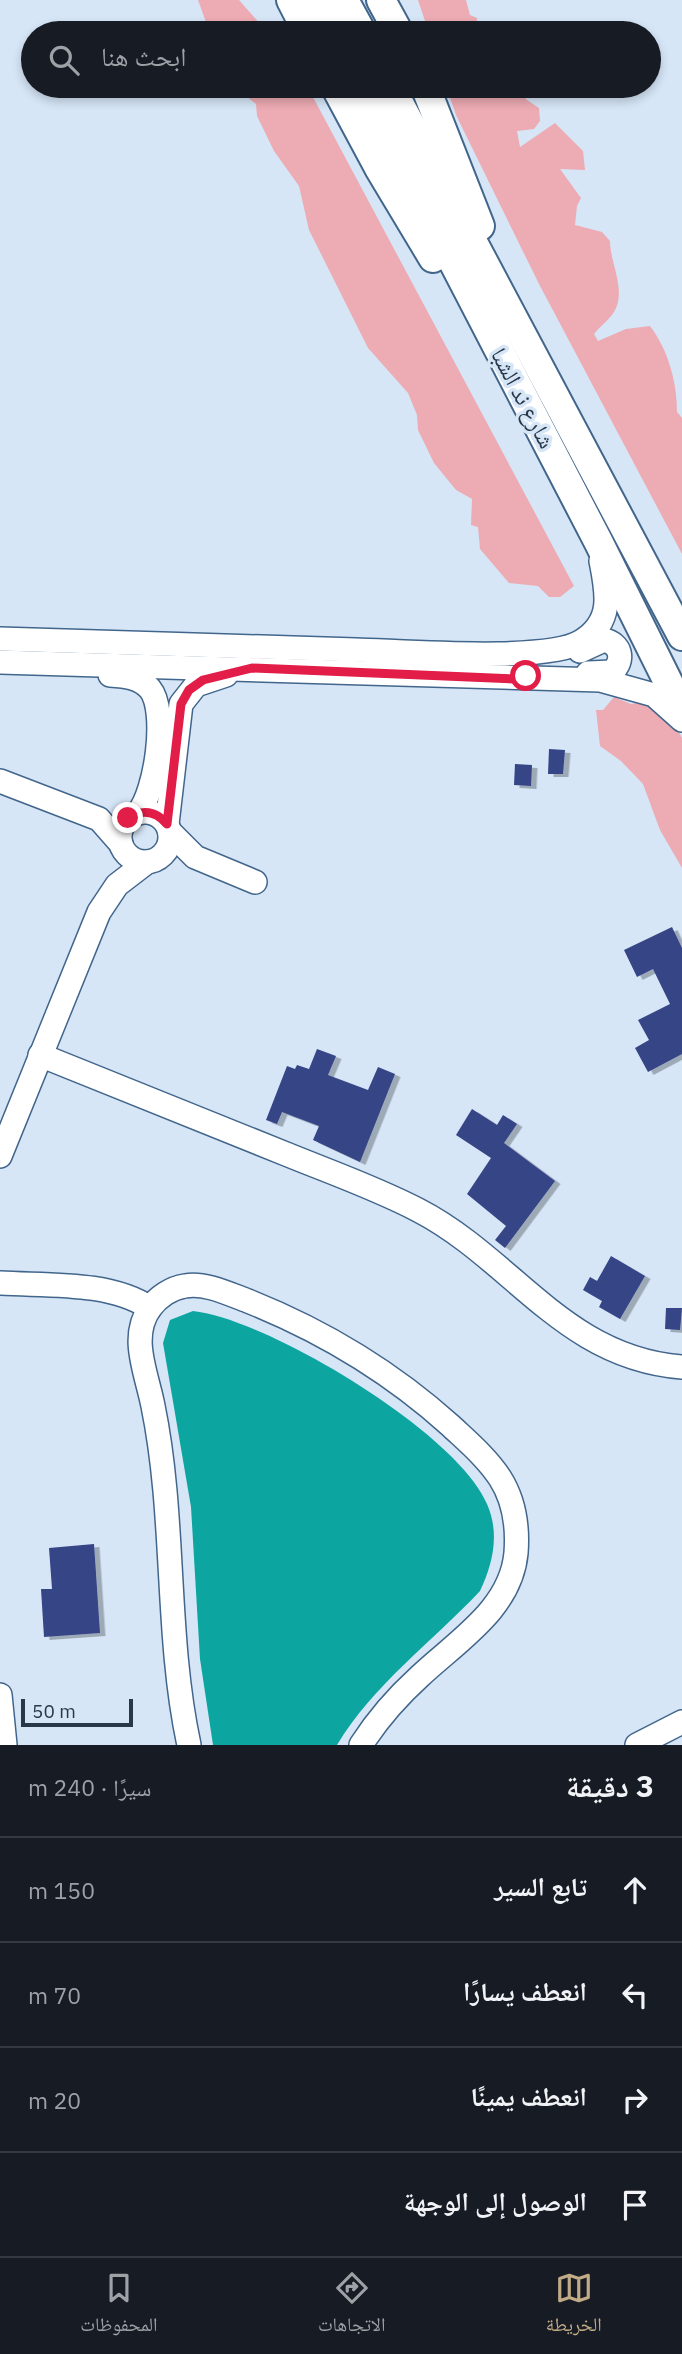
<!DOCTYPE html>
<html lang="ar">
<meta charset="utf-8">
<style>
:root{--surface:#171b24;--page:#20242c;--text:#f1f3f6;--muted:#9ea1a6;--line:#363941;--accent:#c2ac87}
body{margin:0;font-family:"IBM Plex Sans","Noto Naskh Arabic",sans-serif;background:var(--page);color:var(--text);direction:rtl}
.scale{position:absolute;left:21px;bottom:18px;width:112px;box-sizing:border-box;padding-left:7px;border:4px solid #293849;border-top:0;font-size:19px;line-height:24px;white-space:nowrap;color:#293849;-webkit-text-stroke:5px #d6e6f7;paint-order:stroke}
.stop{position:absolute;width:21px;height:21px;margin:-16px;border:5px solid #e11d48;border-radius:50%;background:#fff}
.stop.end{background:#e11d48;border-color:#fff;box-shadow:0 2px 7px #0008}
.list{margin:0;padding:0;list-style:none}
h2{display:flex;justify-content:space-between;align-items:center;height:91px;margin:0;padding:0 28px;font-size:30px}
h2 small{font-size:23px;font-weight:400;color:var(--muted)}
.list li{display:grid;grid-template-columns:46px 1fr auto;gap:21px;align-items:center;box-sizing:border-box;height:105px;padding:0 28px;border-top:2px solid var(--line)}
.list b{display:block;font-size:26px;white-space:nowrap}
.list em{font-size:23px;font-style:normal;color:var(--muted)}
.icon{flex:none;width:38px;height:38px;fill:none;stroke:currentColor;stroke-width:2;stroke-linecap:round;stroke-linejoin:round}
.map{position:relative;flex:none;width:682px;height:1745px;overflow:hidden;direction:ltr}
.search{position:absolute;background:var(--surface);box-shadow:0 4px 10px #0003;left:21px;right:21px;top:21px;height:77px;display:flex;align-items:center;gap:18px;box-sizing:border-box;padding:0 24px;border-radius:38px;color:var(--muted);font-size:26px}
.sheet{height:511px;background:var(--surface)}
nav{display:flex;justify-content:space-around;align-items:center;box-sizing:border-box;height:98px;border-top:2px solid var(--line);background:var(--surface);font-size:19px;color:var(--muted)}
nav a{display:grid;justify-items:center;gap:4px}
nav .on{color:var(--accent)}
.map>svg:first-child{display:block}
.green{fill:#edabb3}
.water{fill:#0da5a0}
.building{fill:#354486;filter:url(#shadow)}
.lines{fill:none;stroke-linecap:round;stroke-linejoin:round}
.minor-casing{stroke:#42668b;stroke-width:26}
.major-casing{stroke:#42668b;stroke-width:32}
.minor{stroke:#fff;stroke-width:23}
.major{stroke:#fff;stroke-width:28}
.route{stroke:#e11d48;stroke-width:9}
.labels{text-anchor:middle;stroke-width:7;stroke-linejoin:round;paint-order:stroke}
.street-label{font-size:23px;fill:#293849;stroke:#d6e6f7}
</style>
<div class="map">
<svg width="682" height="1745" viewBox="0 0 682 1745">
<defs>
<filter id="shadow"><feDropShadow dx="5.5" dy="3" stdDeviation="0" flood-color="#0004"/></filter>
</defs>
<rect width="100%" height="100%" fill="#d6e6f7"/>
<!-- green -->
<g class="green">
<path d="M198,0H239L268,33H215L207,25Z"/>
<path d="M418,0H466L470,15L477,18L476,33H429Z"/>
<path d="M242,86H304L314,99L574,586L560,597H549L538,586L509,583L480,549L478,527L471,525L472,499L456,490L434,463L418,430L417,415L408,393L368,348L309,230L299,186L274,151L257,116L256,104L246,96Z"/>
<path d="M446,86H516L527,100L539,108L540,121L534,129L517,131L520,147L555,123L583,151L585,170L560,169L581,198L577,206L575,225L602,232L610,241C610,262 625,287 616,308C613,317 600,326 594,334L598,341L626,329L650,326C668,350 677,381 677,412L682,418V554L539,284L456,115Z"/>
<path d="M614,697L631,704L650,701L676,726L682,738V868L660,830L643,784L621,761L600,746L596,710H603Z"/>
</g>
<!-- water -->
<path class="water" d="M193,1311C268,1319 458,1433 487,1504C500,1533 493,1564 480,1591C431,1643 374,1684 337,1745H213L200,1659L191,1507L163,1343L170,1320Z"/>
<!-- building -->
<g class="building">
<path d="M549,749L565,750L563,774H548Z"/>
<path d="M515,764L532,765L531,786L514,785Z"/>
<path d="M672,927L682,948V1054L648,1072L635,1048L649,1040L638,1020L670,1004L653,969L637,977L624,950Z"/>
<path d="M317,1049L336,1056L328,1075L368,1090L378,1067L395,1074L360,1162L313,1140L319,1126L282,1112L277,1124L266,1120L287,1066L295,1069L297,1065L309,1069Z"/>
<path d="M472,1109L497,1125L503,1115L517,1124L504,1143L555,1181L505,1248L495,1240L506,1226L467,1194L491,1158L456,1135Z"/>
<path d="M611,1256L645,1276L620,1319L599,1307L602,1301L583,1290L590,1277L597,1281Z"/>
<path d="M666,1308H682L680,1330L665,1329Z"/>
<path d="M94,1544L100,1633L44,1637L41,1589H52L49,1548Z"/>
</g>
<g class="lines">
<!-- minor casing -->
<g class="minor-casing">
<g id="minor">
<path d="M0,639C119,643 237,646 356,650C402,651 548,663 582,641C614,621 607,592 601,561"/>
<path d="M580,651L604,640C621,644 625,660 612,672L588,673"/>
<path d="M0,662L600,680L654,695L682,720"/>
<path d="M110,675C125,676 140,677 150,689C168,711 156,792 138,813"/>
<path d="M0,781L99,819L121,844"/>
<circle cx="145" cy="837" r="25"/>
<path d="M167,824L181,704L196,685L226,675"/>
<path d="M170,832L195,857L255,882"/>
<path d="M40,1055C122,1088 204,1121 286,1154C330,1172 376,1188 418,1210C513,1259 564,1358 682,1367"/>
<path d="M0,1156L99,912L117,885L147,862"/>
<path d="M0,1283C48,1286 109,1281 150,1308"/>
<path d="M0,1695L5,1745"/>
<path d="M189,1745C165,1634 176,1518 153,1406C147,1374 129,1337 150,1308C158,1297 171,1288 185,1286C205,1282 229,1294 248,1301C323,1331 390,1371 451,1426C468,1442 487,1458 500,1478C514,1500 518,1527 516,1553C511,1609 457,1641 419,1677C397,1697 377,1720 361,1745"/>
<path d="M637,1745L682,1722"/>
</g>
</g>
<!-- major casing -->
<g class="major-casing">
<g id="major">
<path d="M291,0L308,33"/>
<path d="M317,0L334,33"/>
<path d="M344,0L362,33"/>
<path d="M381,0L399,33"/>
<path d="M335,86L379,168L433,258"/>
<path d="M362,86L598,541L682,710"/>
<path d="M390,86L682,636"/>
<path d="M425,86L480,226"/>
</g>
</g>
<!-- minor -->
<use href="#minor" class="minor"/>
<!-- major -->
<use href="#major" class="major"/>
</g>
<g class="lines">
<!-- route -->
<path class="route" d="M128,818C142,809 156,811 167,824L181,704L189,690L203,680L252,668L515,679L526,676"/>
</g>
<g class="labels">
<!-- street labels -->
<g class="street-label">
<text transform="translate(523 398) rotate(62)" y="8">شارع ند الشبا</text>
</g>
</g>
</svg>
<div class="scale">50 m</div>
<div class="stop" style="left:526px;top:676px"></div>
<div class="stop end" style="left:128px;top:818px"></div>
<div class="search"><svg class="icon" aria-label="search" viewBox="0 0 24 24"><circle cx="10" cy="10" r="6"/><path d="M15 15l6 6"/></svg>ابحث هنا</div>
</div>
<section class="sheet">
<h2>3 دقيقة<small>سيرًا · 240 m</small></h2>
<ul class="list">
<li><svg class="icon" aria-label="ahead" viewBox="0 0 24 24"><path d="M12 20V5M6 11l6-6 6 6"/></svg><div><b>تابع السير</b></div><em>150 m</em></li>
<li><svg class="icon" aria-label="left" viewBox="0 0 24 24"><path d="M17 20v-9H6M10 6l-5 5 5 5"/></svg><div><b>انعطف يسارًا</b></div><em>70 m</em></li>
<li><svg class="icon" aria-label="right" viewBox="0 0 24 24"><path d="M7 20v-9h11M14 6l5 5-5 5"/></svg><div><b>انعطف يمينًا</b></div><em>20 m</em></li>
<li><svg class="icon" aria-label="arrive" viewBox="0 0 24 24"><path d="M6 21V4h12l-3 4 3 4H6"/></svg><div><b>الوصول إلى الوجهة</b></div></li>
</ul>
</section>
<nav>
<a class="on"><svg class="icon" aria-label="map" viewBox="0 0 24 24"><path d="M3 6l6-2 6 2 6-2v14l-6 2-6-2-6 2zM9 4v14M15 6v14"/></svg>الخريطة</a>
<a><svg class="icon" aria-label="directions" viewBox="0 0 24 24"><path d="M12 3l9 9-9 9-9-9zM9 14v-3h6M13 9l2 2-2 2"/></svg>الاتجاهات</a>
<a><svg class="icon" aria-label="saved" viewBox="0 0 24 24"><path d="M7 4h10v16l-5-4-5 4z"/></svg>المحفوظات</a>
</nav>
